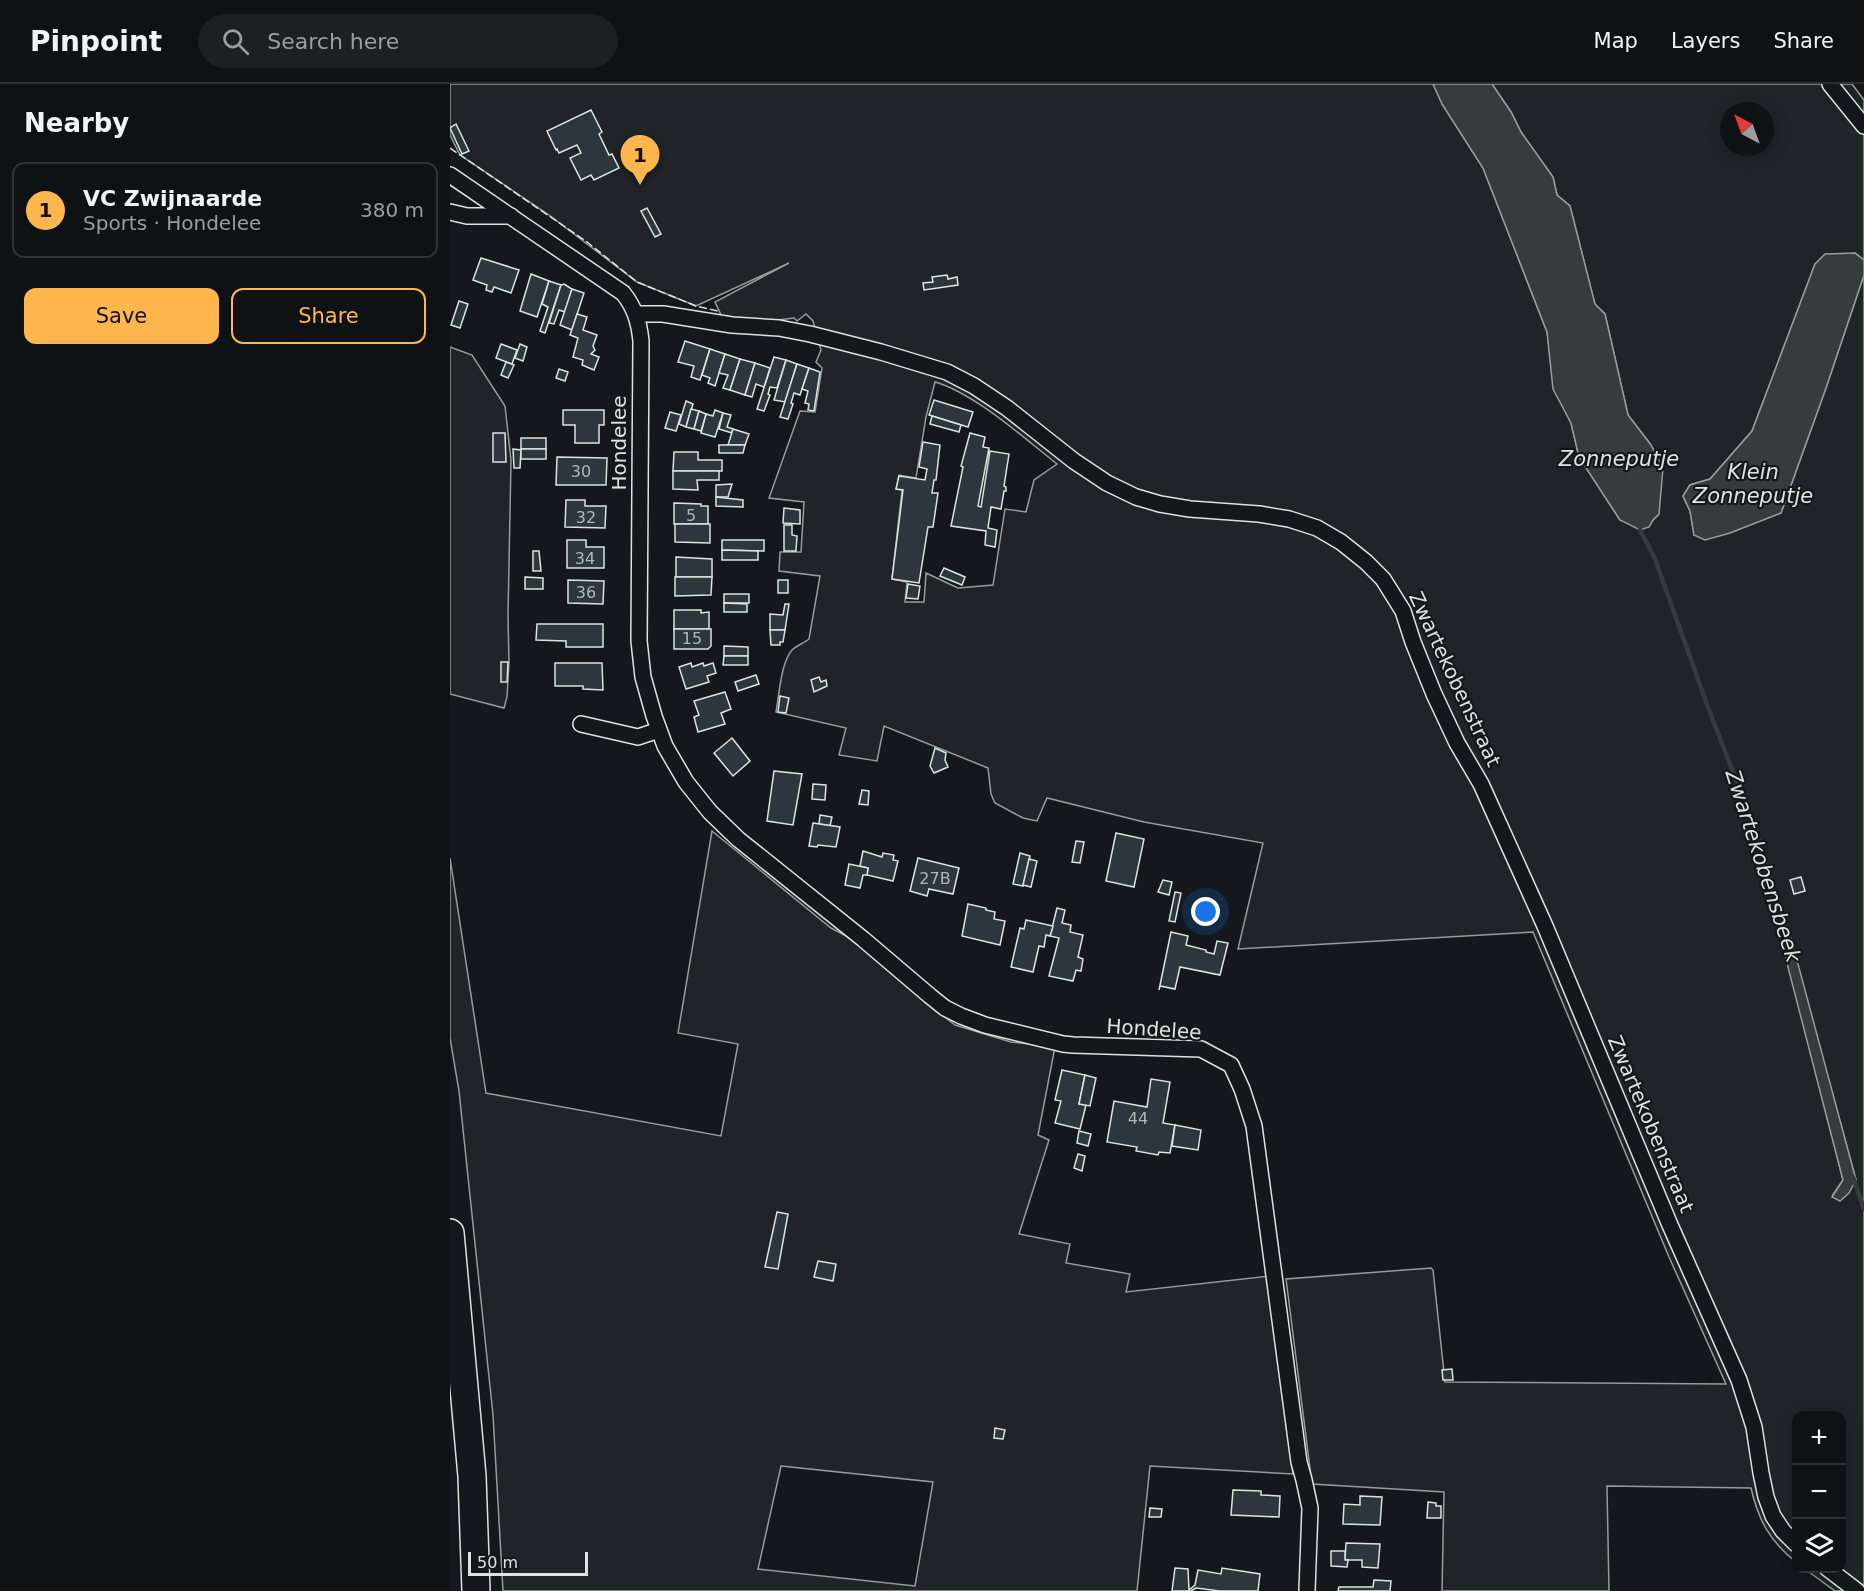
<!DOCTYPE html>
<meta charset="utf-8">
<style>
:root{--surface:#0f1215;--page:#1d2022;--text:#f1f3f6;--muted:#9b9ea0;--line:#2f3234;--accent:#ffb74d}
body{margin:0;font-family:"DejaVu Sans",sans-serif;background:var(--page);color:var(--text)}
.controls{position:absolute;right:18px;bottom:18px;display:grid;overflow:hidden;border-radius:12px;box-shadow:0 3px 15px #0003}
.controls button{width:54px;height:54px;display:grid;place-items:center;padding:0;border:0;border-bottom:2px solid var(--line);background:var(--surface);color:var(--text);font:30px sans-serif}
.compass{position:absolute;left:1270px;top:18px;width:54px;height:54px;border-radius:50%;background:var(--surface);box-shadow:0 3px 15px #0003;rotate:319deg}
.scale{position:absolute;left:18px;bottom:15px;width:120px;box-sizing:border-box;padding-left:6px;border:3px solid #d8e6dc;border-top:0;font-size:16px;line-height:21px;white-space:nowrap;color:#d8e6dc;-webkit-text-stroke:4px #14181c;paint-order:stroke}
.you{position:absolute;left:756px;top:828px;width:21px;height:21px;margin:-15px;border:4px solid #fff;border-radius:50%;background:#1a73e8;box-shadow:0 0 0 9px #1a73e833}
.badge{display:grid;place-items:center;width:39px;height:39px;border-radius:50%;background:var(--accent);color:#111;font-size:20px;font-weight:700}
.pin{position:absolute;translate:-50% -50px;filter:drop-shadow(0 2px 3px #0008)}
.pin::after{content:'';position:absolute;top:32px;width:21px;height:18px;background:inherit;clip-path:polygon(0 0,100% 0,50% 100%)}
.list{margin:0;padding:0;list-style:none}
h2{display:flex;justify-content:space-between;align-items:center;height:78px;margin:0;padding:0 24px;font-size:26px}
h2 small{font-size:20px;font-weight:400;color:var(--muted)}
.list li{display:grid;grid-template-columns:39px 1fr auto;gap:18px;align-items:center;box-sizing:border-box;height:96px;margin:0 12px 12px;padding:0 12px;border:2px solid var(--line);border-radius:12px}
.list b{display:block;font-size:22px;white-space:nowrap}
.list p{margin:0;font-size:20px;white-space:nowrap;color:var(--muted)}
.list em{font-size:20px;font-style:normal;color:var(--muted)}
.actions{display:flex;gap:12px;padding:18px 24px}
.actions a{flex:1;padding:14px 0;border:2px solid var(--accent);border-radius:12px;text-align:center;font-size:21px;color:var(--accent)}
.actions .main{background:var(--accent);color:#111}
.icon{flex:none;width:33px;height:33px;fill:none;stroke:currentColor;stroke-width:2;stroke-linecap:round;stroke-linejoin:round}
.map{position:relative;flex:none;width:1414px;height:1507px;overflow:hidden}
header{display:flex;align-items:center;gap:36px;box-sizing:border-box;height:84px;padding:0 30px;background:var(--surface);border-bottom:2px solid var(--line)}
header strong{font-size:28px}
nav{display:flex;gap:33px;margin-inline-start:auto;font-size:21px}
.search{width:420px;height:54px;background:var(--page);display:flex;align-items:center;gap:15px;box-sizing:border-box;padding:0 21px;border-radius:33px;color:var(--muted);font-size:22px}
main{display:flex}
aside{flex:1;background:var(--surface)}
.map>svg:first-child{display:block}
.green{fill:#202428;stroke:#939e99;stroke-width:1.5;fill-rule:evenodd}
.water{fill:#363b3e;stroke:#939e99;stroke-width:1.5}
.lines{fill:none;stroke-linecap:round;stroke-linejoin:round}
.stream{stroke:#363b3e;stroke-width:4.5}
.building{fill:#2c363c;stroke:#d8e6dc;stroke-width:1.5}
.street-casing{stroke:#d8e6dc;stroke-width:18}
.highway-casing{stroke:#d8e6dc;stroke-width:30}
.street{stroke:#14181c;stroke-width:15}
.highway{stroke:#14181c;stroke-width:27}
.fence{stroke:#d8e6dc;stroke-width:1.5;stroke-dasharray:8 3;stroke-linecap:butt}
.labels{text-anchor:middle;stroke-width:4.5;stroke-linejoin:round;paint-order:stroke}
.number-label{font-size:16px;fill:#adbab4}
.street-label{font-size:20px;fill:#d8e6dc;stroke:#14181c}
.water-label{font-size:21px;font-style:italic;fill:#d8e6dc;stroke:#14181c}
</style>
<header>
<strong>Pinpoint</strong>
<div class="search"><svg class="icon" aria-label="search" viewBox="0 0 24 24"><circle cx="10" cy="10" r="6"/><path d="M15 15l6 6"/></svg>Search here</div>
<nav><a>Map</a><a>Layers</a><a>Share</a></nav>
</header>
<main>
<aside>
<h2>Nearby<small></small></h2>
<ul class="list">
<li><span class="badge">1</span><div><b>VC Zwijnaarde</b><p>Sports · Hondelee</p></div><em>380 m</em></li>
</ul>
<div class="actions"><a class="main">Save</a><a>Share</a></div>
</aside>
<div class="map">
<svg width="1414" height="1507" viewBox="0 0 1414 1507">
<rect width="100%" height="100%" fill="#14181c"/>
<!-- green -->
<g class="green">
<path d="M0,0H983L992,20L1033,84L1097,248L1104,305L1121,339L1129,373L1170,436L1199,443L1203,436L1209,430L1201,361L1178,331L1155,230L1145,221L1120,122L1107,111L1103,93L1071,48L1061,28L1042,0H1402L1414,16V176L1405,169L1365,180L1302,347L1260,395L1240,401L1233,412L1240,427L1244,451L1331,429L1376,304L1414,191V1507H1385L1355,1485L1392,1484V1332H1346V1478C1320,1458 1308,1435 1301,1404L1157,1402L1159,1507H992L994,1408L862,1400L836,1195L981,1184L983,1186L995,1298L1276,1300L1219,1173L1083,848L788,865L813,759L694,738L597,714L587,737L573,734L545,719L541,710L538,684L434,642L427,677L389,671L396,644L326,628C329,612 331,578 342,566C346,562 354,559 359,555L370,492L329,487L330,468H351L354,418L319,414L350,327L365,328L372,284L366,278L371,266L363,237L356,230L347,237L344,234L311,238L273,235L265,218L339,179L246,222L187,198L99,131L10,71L0,51ZM1279,27H1315V63H1279ZM485,298C524,309 574,354 607,380L584,396L576,428L555,425L543,501L508,504L476,489L474,518H455L457,498L442,495L452,406L446,405L449,391L466,394L476,333ZM1340,854L1406,1096L1382,1112L1393,1096L1332,857Z"/>
<path d="M0,263L22,271L55,322L61,376L58,532L59,579L57,613L54,624L0,610Z"/>
<path d="M262,747L381,844L402,855L468,912L505,941L561,958L605,963L588,1051L599,1056L569,1150L620,1160L616,1179L680,1190L676,1208L820,1192L843,1390L700,1382L687,1507H53L43,1331L9,1007L0,954V774L36,1009L271,1052L288,960L228,949ZM331,1382L483,1398L465,1502L308,1485Z"/>
</g>
<!-- water -->
<g class="water">
<path d="M983,0H1042L1061,28L1071,48L1103,93L1107,111L1120,122L1145,220L1155,230L1178,331L1201,361L1213,384L1209,430L1203,436L1199,443L1190,446L1170,436L1129,373L1121,339L1103,305L1097,248L1033,84L992,20Z"/>
<path d="M1405,169L1414,176V191L1376,304L1331,429L1280,449L1255,456L1244,451L1240,427L1233,412L1240,401L1260,395L1302,347L1365,180L1375,170Z"/>
<path d="M1341,854L1406,1096L1399,1109L1390,1117L1382,1113L1393,1096L1331,856Z"/>
</g>
<g class="lines">
<!-- stream -->
<g class="stream">
<path d="M1190,446L1205,475L1259,626L1305,744L1340,859"/>
<path d="M1403,1093L1414,1125"/>
</g>
</g>
<!-- building -->
<g class="building">
<path d="M141,26L152,48L149,50L159,71L162,70L169,84L144,96L141,91L131,96L120,74L131,69L127,61L109,69L107,65L106,66L97,47Z"/>
<path d="M6,40L19,67L12,70L0,44Z"/>
<path d="M197,124L211,150L205,153L191,127Z"/>
<path d="M31,174L69,186L61,209L44,203L42,208L36,206L37,201L23,196Z"/>
<path d="M81,190L99,197L87,233L70,227Z"/>
<path d="M497,191L498,195L507,193L508,201L474,206L473,199L483,198L482,193Z"/>
<path d="M99,197L111,201L95,249L90,247L98,223L92,220Z"/>
<path d="M114,200L122,205L115,228L109,226L104,240L99,239L111,201Z"/>
<path d="M122,205L134,209L122,246L110,241Z"/>
<path d="M9,217L18,220L10,244L1,241Z"/>
<path d="M127,230L137,233L133,246L147,251L143,262L145,266L141,270L149,273L144,286L132,281L133,276L123,273L128,254L120,251Z"/>
<path d="M235,257L260,265L250,296L241,293L244,282L228,278Z"/>
<path d="M51,260L67,266L62,280L46,274Z"/>
<path d="M70,260L77,263L73,277L65,274Z"/>
<path d="M260,265L275,270L265,302L258,299L260,294L252,291Z"/>
<path d="M275,270L290,275L280,306L273,304L278,291L269,289Z"/>
<path d="M324,273L336,276L327,304L320,303L318,310L320,311L314,327L307,325Z"/>
<path d="M290,275L305,279L295,311L280,306Z"/>
<path d="M336,276L347,280L335,318L324,316Z"/>
<path d="M56,278L64,281L58,294L51,291Z"/>
<path d="M305,279L320,284L314,303L306,300L302,313L295,311Z"/>
<path d="M347,280L359,284L350,311L344,309L341,319L343,320L338,335L330,333Z"/>
<path d="M359,284L370,288L364,327L358,326L359,320L355,319L358,307L352,305Z"/>
<path d="M109,285L118,288L115,297L106,294Z"/>
<path d="M484,316L523,328L518,343L479,331Z"/>
<path d="M236,317L243,320L236,343L229,340Z"/>
<path d="M241,325L249,327L244,345L236,343Z"/>
<path d="M113,326H154V341H149V359H125V341H113Z"/>
<path d="M265,326L273,329L265,353L251,349L256,330L263,332Z"/>
<path d="M249,327L256,330L251,347L244,345Z"/>
<path d="M220,328L231,331L226,347L215,344Z"/>
<path d="M273,329L281,331L277,343L283,345L282,349L269,345Z"/>
<path d="M482,332L511,341L509,348L480,340Z"/>
<path d="M283,345L299,350L295,361H278Z"/>
<path d="M43,349H55L56,378H43Z"/>
<path d="M520,349L535,353L533,363L539,364L528,422L531,423L540,367L559,370L554,402L556,403V407H554L551,425L541,423L538,444L547,446L545,463L535,461L536,447L501,442L513,383L511,382Z"/>
<rect x="71" y="354" width="25" height="11"/>
<path d="M473,358L490,361L486,396H484L482,409H488L483,443H478L469,499L442,495L453,406L446,405L449,392L475,396L477,385L469,383Z"/>
<path d="M269,361H295L293,369H269Z"/>
<path d="M63,365L71,366L70,384H64Z"/>
<rect x="71" y="365" width="25" height="10"/>
<path d="M224,368H248V376H272V387H223Z"/>
<path d="M107,373L157,374L156,401H106Z"/>
<path d="M223,387H269V396H247L248,406L223,405Z"/>
<path d="M282,400L278,413H266V401Z"/>
<path d="M266,413L293,416V423L266,422Z"/>
<path d="M116,416H135V422H156L155,444L115,443Z"/>
<path d="M224,419L251,420V422H258V440H224Z"/>
<path d="M334,424L350,426V440L333,439Z"/>
<path d="M225,440H260V459L225,458Z"/>
<path d="M334,441H342V451L347,452L346,467H334Z"/>
<path d="M117,456H136V463H154V484H117Z"/>
<path d="M272,456H314V467L272,466Z"/>
<path d="M272,466L308,467V476H272Z"/>
<path d="M83,467H89L91,487H83Z"/>
<path d="M226,473L262,475V493H226Z"/>
<path d="M494,484L515,493L512,501L490,492Z"/>
<path d="M75,493L93,494V505H75Z"/>
<path d="M225,493H262L261,511L225,512Z"/>
<path d="M118,496L154,497L153,520L118,519Z"/>
<rect x="328" y="496" width="10" height="13"/>
<path d="M458,500L470,502L468,515L456,514Z"/>
<rect x="274" y="510" width="25" height="9"/>
<path d="M274,519L297,520V528H274Z"/>
<path d="M335,520H339L335,546H320V530L333,531Z"/>
<path d="M224,526H251V529L259,528V545H224Z"/>
<path d="M87,540H153V563H116V557L86,556Z"/>
<path d="M224,545H261V562L258,565H224Z"/>
<path d="M320,546H335L333,558H330V561H321Z"/>
<path d="M274,562L298,563V572H274Z"/>
<path d="M274,572H298V581H273Z"/>
<path d="M51,578H58L57,598H51Z"/>
<path d="M105,579H152L153,606L133,605V602H105Z"/>
<path d="M241,579L242,583L253,579L254,582L263,579L266,589L257,592L259,598L236,605L229,583Z"/>
<path d="M306,591L309,600L288,607L285,598Z"/>
<path d="M369,593L371,598L376,596L377,602L364,608L361,596Z"/>
<path d="M275,608L281,625L271,629L275,640L248,648L244,633L249,631L244,617Z"/>
<path d="M330,612L339,614L336,629L328,628Z"/>
<path d="M282,654L300,677L283,692L264,669Z"/>
<path d="M485,664L496,669L495,676L498,683L484,689L480,682Z"/>
<path d="M324,687L352,690L343,741L317,737Z"/>
<path d="M363,700L376,701L375,716L362,715Z"/>
<path d="M412,706L419,707L418,721L409,720Z"/>
<path d="M370,731L382,733L380,742L369,740Z"/>
<path d="M363,739L390,743L386,763L368,761L367,763L359,762Z"/>
<path d="M666,749L694,755L684,803L656,797Z"/>
<path d="M626,757L634,758L630,779L622,778Z"/>
<path d="M413,767L432,773L433,769L444,771L443,776L448,777L443,797L417,791L418,784L410,782Z"/>
<path d="M570,769L580,772L573,802L563,800Z"/>
<path d="M468,774L509,784L503,810L479,805L477,812L460,807Z"/>
<path d="M579,775L587,777L581,803L573,801Z"/>
<path d="M399,780L418,784L417,791H413L410,804L395,801Z"/>
<path d="M1351,793L1355,807L1344,810L1340,796Z"/>
<path d="M713,796L722,798L719,811L708,808Z"/>
<path d="M725,808L731,809L725,838L719,837Z"/>
<path d="M518,820L536,824V826L545,828L544,835L555,837L550,861L512,852Z"/>
<path d="M607,824L615,826L612,839L621,841L620,848L633,851L628,873L633,875L631,887L626,886L623,897L599,892L609,854L600,852Z"/>
<path d="M576,836L603,842L600,852L596,851L594,863L589,862L583,888L561,883L570,844L574,845Z"/>
<path d="M721,848L738,852L736,861L756,866V868L764,870L767,857L778,859L770,891L730,883L725,905L710,902L709,906Z"/>
<path d="M612,986L635,991L629,1020L636,1021L630,1045L605,1039L611,1017L605,1016Z"/>
<path d="M635,991L646,994L640,1022L629,1020Z"/>
<path d="M701,995L720,998L713,1039L725,1041L720,1069L709,1068L708,1071L686,1067L687,1063L657,1058L664,1017L697,1023Z"/>
<path d="M725,1041L751,1046L748,1066L722,1062Z"/>
<path d="M629,1047L641,1050L638,1062L627,1059Z"/>
<path d="M628,1070L635,1072L632,1087L624,1084Z"/>
<path d="M327,1128L338,1130L328,1185L315,1183Z"/>
<path d="M368,1177L386,1180L383,1197L364,1193Z"/>
<path d="M1002,1285L1003,1296H993L992,1286Z"/>
<path d="M545,1344L555,1346L553,1355L544,1354Z"/>
<path d="M783,1406L811,1407V1411L830,1412L829,1433L781,1431Z"/>
<path d="M910,1412L932,1413L930,1441L893,1440L894,1420L910,1421Z"/>
<path d="M978,1418L986,1419V1422H991V1434H977Z"/>
<path d="M700,1424L712,1425L711,1433H699Z"/>
<path d="M896,1459L930,1460L928,1484L912,1483V1476H895Z"/>
<path d="M881,1467H895V1476H898L897,1483L881,1482Z"/>
<path d="M725,1484L738,1485L739,1506L745,1501L748,1486L771,1490L772,1484L810,1490L808,1507H770L746,1504L741,1507H722Z"/>
<path d="M924,1496L941,1497L940,1507H888L889,1503H923Z"/>
</g>
<g class="lines">
<!-- street casing -->
<g class="street-casing">
<g id="street">
<path d="M1380,0L1414,42"/>
<path d="M0,91L173,209C185,224 189,238 191,257L189,557L193,593L204,632L215,662L236,698L260,728L288,755L413,855L480,912L495,924L511,932L535,941L613,960L623,961L751,965L781,981L792,1005L804,1042L849,1378L854,1396L860,1424L857,1507"/>
<path d="M0,128L17,132H61"/>
<path d="M186,230H213L282,241L329,244L360,250L431,268L497,288L524,302L557,324L624,377L657,399L686,413L710,420L740,425L809,430L839,435L867,444L891,458L916,478L933,495L953,527L963,558L984,610L1007,659L1031,700L1095,842L1220,1141L1289,1296L1304,1343L1311,1389L1316,1413L1323,1432L1333,1447L1346,1460"/>
<path d="M131,640L188,653L209,646"/>
<path d="M1377,1484L1407,1507"/>
</g>
</g>
<!-- highway casing -->
<g class="highway-casing">
<path id="highway" d="M0,1149L22,1392L26,1507"/>
</g>
<!-- street -->
<use href="#street" class="street"/>
<!-- highway -->
<use href="#highway" class="highway"/>
<!-- fence -->
<path class="fence" d="M0,64L137,158L187,198L246,222L268,227"/>
</g>
<g class="labels">
<!-- number labels -->
<g class="number-label">
<text x="131" y="393">30</text>
<text x="241" y="437">5</text>
<text x="136" y="439">32</text>
<text x="135" y="480">34</text>
<text x="136" y="514">36</text>
<text x="242" y="560">15</text>
<text x="485" y="800">27B</text>
<text x="688" y="1040">44</text>
</g>
<!-- street labels -->
<g class="street-label">
<text transform="translate(169 359) rotate(-90)" y="7">Hondelee</text>
<text transform="translate(1005 595) rotate(65)" y="7">Zwartekobenstraat</text>
<text transform="translate(704 945) rotate(4)" y="7">Hondelee</text>
<text transform="translate(1201 1040) rotate(67)" y="7">Zwartekobenstraat</text>
</g>
<!-- water labels -->
<g class="water-label">
<text x="1169" y="382">Zonneputje</text>
<text x="1303" y="395">Klein<tspan x="1303" dy="24">Zonneputje</tspan></text>
<text transform="translate(1313 782) rotate(72)" y="7">Zwartekobensbeek</text>
</g>
</g>
</svg>
<div class="controls">
<button>+</button>
<button>−</button>
<button><svg class="icon" aria-label="layers" viewBox="0 0 24 24"><path d="M12 4l9 5-9 5-9-5zM3 14l9 5 9-5"/></svg></button>
</div>
<svg class="compass" viewBox="-18 -18 36 36"><path d="M0-13l5 13h-10z" fill="#e53935"/><path d="M0 13l5-13h-10z" fill="#9b9ea0"/></svg>
<div class="scale">50 m</div>
<div class="you"></div>
<div class="pin badge" style="left:190px;top:101px">1</div>
</div>
</main>
